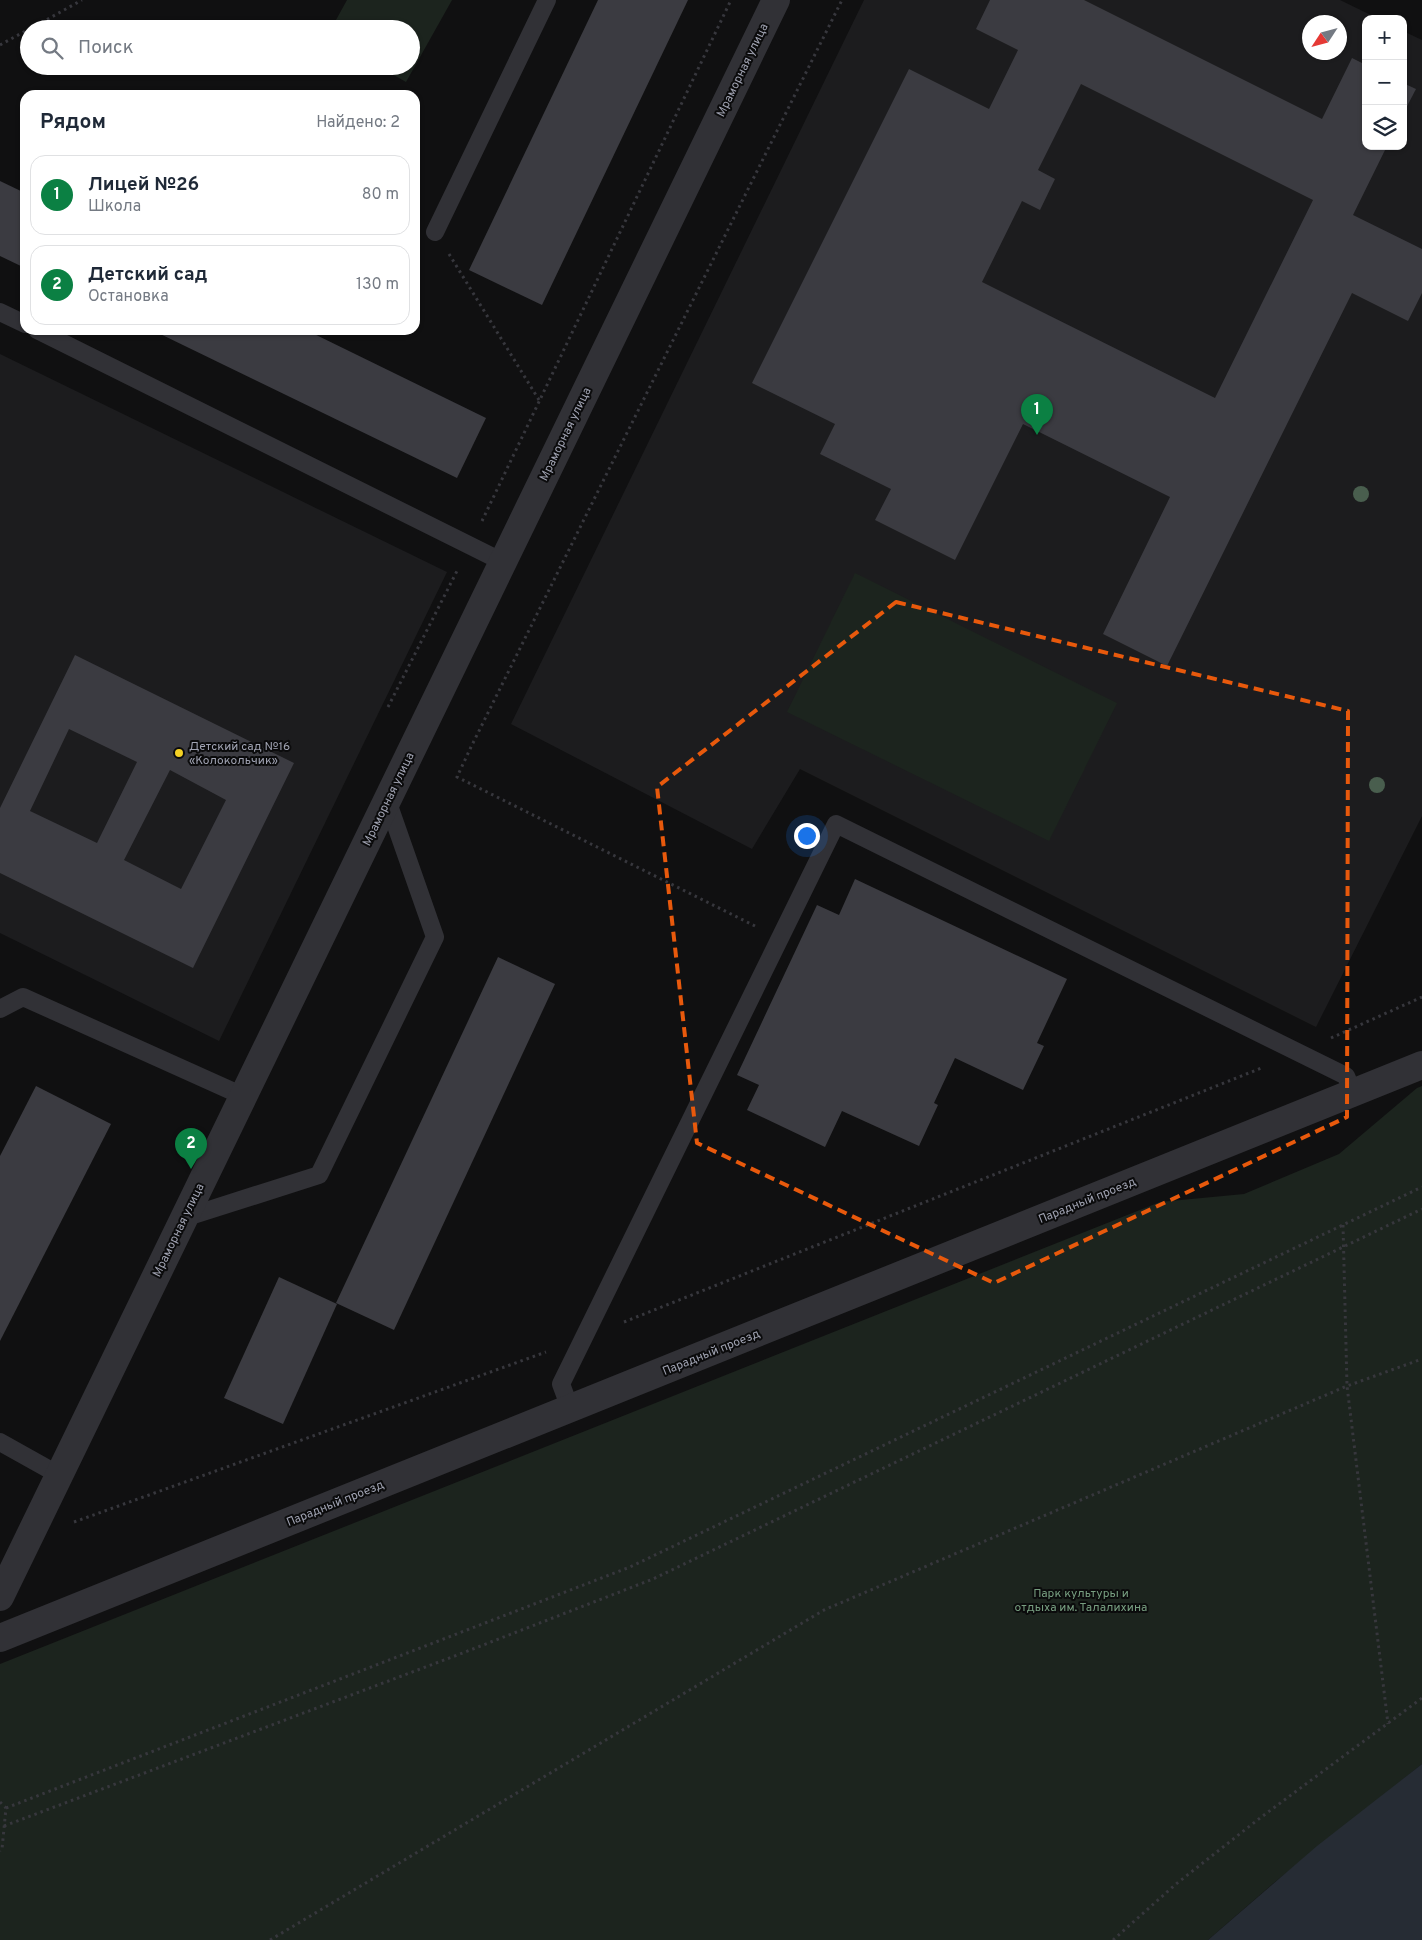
<!DOCTYPE html>
<html lang="ru">
<meta charset="utf-8">
<style>
:root{--surface:#fff;--page:#f6f6f7;--text:#1f2937;--muted:#747a83;--line:#e0e1e3;--accent:#0b8043}
body{margin:0;font-family:Overpass,sans-serif;background:var(--page);color:var(--text)}
.controls{position:absolute;right:15px;top:15px;display:grid;overflow:hidden;border-radius:10px;box-shadow:0 1px 4px #0004}
.controls button{width:45px;height:45px;display:grid;place-items:center;padding:0;border:0;border-bottom:1px solid var(--line);background:var(--surface);color:var(--text);font:25px sans-serif}
.compass{position:absolute;left:1302px;top:15px;width:45px;height:45px;border-radius:50%;background:var(--surface);box-shadow:0 1px 4px #0004;rotate:234deg}
.you{position:absolute;left:806px;top:835px;width:18px;height:18px;margin:-12px;border:4px solid #fff;border-radius:50%;background:#1a73e8;box-shadow:0 0 0 8px #1a73e833}
.badge{display:grid;place-items:center;width:32px;height:32px;border-radius:50%;background:var(--accent);color:#fff;font-size:16px;font-weight:700}
.pin{position:absolute;translate:-50% -41px;filter:drop-shadow(0 1px 2px #0008)}
.pin::after{content:'';position:absolute;top:26px;width:18px;height:15px;background:inherit;clip-path:polygon(0 0,100% 0,50% 100%)}
.list{margin:0;padding:0;list-style:none}
h2{display:flex;justify-content:space-between;align-items:center;height:65px;margin:0;padding:0 20px;font-size:21px}
h2 small{font-size:16px;font-weight:400;color:var(--muted)}
.list li{display:grid;grid-template-columns:32px 1fr auto;gap:15px;align-items:center;box-sizing:border-box;height:80px;margin:0 10px 10px;padding:0 10px;border:1px solid var(--line);border-radius:15px}
.list b{display:block;font-size:19px;white-space:nowrap}
.list p{margin:0;font-size:16px;white-space:nowrap;color:var(--muted)}
.list em{font-size:16px;font-style:normal;color:var(--muted)}
.icon{flex:none;width:28px;height:28px;fill:none;stroke:currentColor;stroke-width:2;stroke-linecap:round;stroke-linejoin:round}
.map{position:relative;flex:none;width:1422px;height:1940px;overflow:hidden}
.search{position:absolute;background:var(--surface);box-shadow:0 1px 4px #0004;left:20px;top:20px;width:400px;height:55px;display:flex;align-items:center;gap:12px;box-sizing:border-box;padding:0 18px;border-radius:28px;color:var(--muted);font-size:19px}
.panel{position:absolute;background:var(--surface);box-shadow:0 1px 4px #0004;left:20px;top:90px;width:400px;height:245px;border-radius:15px}
.map>svg:first-child{display:block}
.built{fill:#1c1c1e;fill-rule:evenodd}
.green{fill:#1c241e}
.water{fill:#262c34}
.building{fill:#3b3b41;fill-rule:evenodd}
.lines{fill:none;stroke-linecap:round;stroke-linejoin:round}
.path{stroke:#37373d;stroke-width:3;stroke-dasharray:2.5 4;stroke-linecap:butt}
.service{stroke:#313136;stroke-width:18}
.minor{stroke:#313136;stroke-width:28}
.tree{fill:#495e4e}
.marked{fill:none;stroke:#e8590c;stroke-width:4;stroke-dasharray:10 6;stroke-linejoin:round}
.poi-dot{fill:#f4d124;stroke:#0b0b0c;stroke-width:2}
.labels{text-anchor:middle;stroke-width:4;stroke-linejoin:round;paint-order:stroke}
.street-label{font-size:12px;fill:#a0a3b2;stroke:#0b0b0c}
.poi-label{font-size:12px;fill:#a0a3b2;stroke:#0b0b0c;text-anchor:start}
.park-label{font-size:12px;fill:#779e80;stroke:#0b0b0c}
</style>
<div class="map">
<svg width="1422" height="1940" viewBox="0 0 1422 1940">
<rect width="100%" height="100%" fill="#101011"/>
<!-- built -->
<g class="built">
<path d="M864,0H1340L1379,19H1366V146H1403V31L1422,40V816L1316,1027L800,769L752,849L511,724ZM1310,22H1340V52H1310Z"/>
<path d="M0,354L447,572L219,1041L0,933Z"/>
</g>
<!-- green -->
<g class="green">
<path d="M347,0H452L406,82L378,66H411V29H331Z"/>
<path d="M855,573L1117,703L1049,841L787,712Z"/>
<path d="M1422,1086V1764L1275,1882L1208,1940H0V1664L1160,1202L1244,1194L1339,1154L1417,1088Z"/>
</g>
<!-- water -->
<path class="water" d="M1422,1764V1940H1208L1317,1846Z"/>
<!-- building -->
<g class="building">
<path d="M598,0H688L542,305L469,270Z"/>
<path d="M990,0H1084L1322,119L1352,58L1366,65V146H1387L1353,215L1422,249V293L1408,321L1352,293L1167,666L1103,634L1170,497L1023,424L955,560L875,520L891,489L820,454L835,424L752,383L909,69L989,109L1018,50L976,29ZM1081,84L1313,200L1215,398L982,282L1022,201L1040,210L1055,179L1038,170Z"/>
<path d="M1403,83L1416,89L1403,114Z"/>
<path d="M0,181L25,193V268L0,256Z"/>
<path d="M152,330H306L486,418L457,478Z"/>
<path d="M75,655L294,763L193,968L0,873V808ZM69,729L137,762L97,843L30,811ZM170,770L226,800L181,889L124,860Z"/>
<path d="M855,879L1067,979L1037,1043L1044,1046L1023,1090L955,1058L934,1103L938,1105L919,1146L842,1111L825,1147L747,1110L759,1085L737,1075L817,905L839,915Z"/>
<path d="M498,957L555,984L394,1330L336,1303Z"/>
<path d="M36,1086L111,1124L0,1341V1156Z"/>
<path d="M279,1277L337,1304L283,1424L224,1398Z"/>
</g>
<g class="lines">
<!-- path -->
<g class="path">
<path d="M30,29L82,0"/>
<path d="M0,45L29,29"/>
<path d="M449,254L539,400"/>
<path d="M482,521L731,0"/>
<path d="M388,707L458,569"/>
<path d="M755,926L457,777L471,747L842,0"/>
<path d="M1331,1038L1422,997"/>
<path d="M1343,1225L1347,1386L1388,1724"/>
<path d="M624,1322L1264,1067"/>
<path d="M74,1522L546,1352"/>
<path d="M0,1802L6,1808L2,1849L0,1851"/>
<path d="M6,1808L630,1567L1422,1187"/>
<path d="M4,1826L460,1654L653,1579L1422,1209"/>
<path d="M270,1940L824,1610L1347,1386L1422,1359"/>
<path d="M1113,1940L1176,1884L1260,1818L1422,1698"/>
</g>
<!-- service -->
<g class="service">
<path d="M435,232L547,0"/>
<path d="M0,312L25,324"/>
<path d="M37,330L503,562"/>
<path d="M0,1009L23,997L243,1096"/>
<path d="M184,1218L319,1175L435,937L387,800"/>
<path d="M570,1408L561,1384L836,824L1346,1076L1353,1093"/>
<path d="M0,1442L59,1475"/>
</g>
<!-- minor -->
<g class="minor">
<path d="M0,1597L776,0"/>
<path d="M0,1638L1422,1065"/>
</g>
</g>
<!-- trees -->
<g class="tree">
<circle cx="1361" cy="494" r="8"/>
<circle cx="1377" cy="785" r="8"/>
</g>
<!-- marked area -->
<path class="marked" d="M896,602L1348,711L1347,1117L994,1283L697,1143L657,787Z"/>
<!-- markers -->
<circle class="poi-dot" cx="179" cy="753" r="5"/>
<g class="labels">
<!-- street labels -->
<g class="street-label">
<text transform="translate(742 70) rotate(-64)" y="4">Мраморная улица</text>
<text transform="translate(565 434) rotate(-64)" y="4">Мраморная улица</text>
<text transform="translate(388 799) rotate(-64)" y="4">Мраморная улица</text>
<text transform="translate(1087 1200) rotate(-22)" y="4">Парадный проезд</text>
<text transform="translate(178 1230) rotate(-64)" y="4">Мраморная улица</text>
<text transform="translate(711 1352) rotate(-22)" y="4">Парадный проезд</text>
<text transform="translate(335 1503) rotate(-22)" y="4">Парадный проезд</text>
</g>
<!-- poi labels -->
<g class="poi-label">
<text x="189" y="750">Детский сад №16<tspan x="189" dy="14">«Колокольчик»</tspan></text>
</g>
<!-- park labels -->
<g class="park-label">
<text x="1081" y="1597">Парк культуры и<tspan x="1081" dy="14">отдыха им. Талалихина</tspan></text>
</g>
</g>
</svg>
<div class="controls">
<button>+</button>
<button>−</button>
<button><svg class="icon" aria-label="layers" viewBox="0 0 24 24"><path d="M12 4l9 5-9 5-9-5zM3 14l9 5 9-5"/></svg></button>
</div>
<svg class="compass" viewBox="-18 -18 36 36"><path d="M0-13l5 13h-10z" fill="#e53935"/><path d="M0 13l5-13h-10z" fill="#747a83"/></svg>
<div class="you"></div>
<div class="pin badge" style="left:1037px;top:435px">1</div>
<div class="pin badge" style="left:191px;top:1169px">2</div>
<div class="search"><svg class="icon" aria-label="search" viewBox="0 0 24 24"><circle cx="10" cy="10" r="6"/><path d="M15 15l6 6"/></svg>Поиск</div>
<section class="panel">
<h2>Рядом<small>Найдено: 2</small></h2>
<ul class="list">
<li><span class="badge">1</span><div><b>Лицей №26</b><p>Школа</p></div><em>80 m</em></li>
<li><span class="badge">2</span><div><b>Детский сад</b><p>Остановка</p></div><em>130 m</em></li>
</ul>
</section>
</div>
